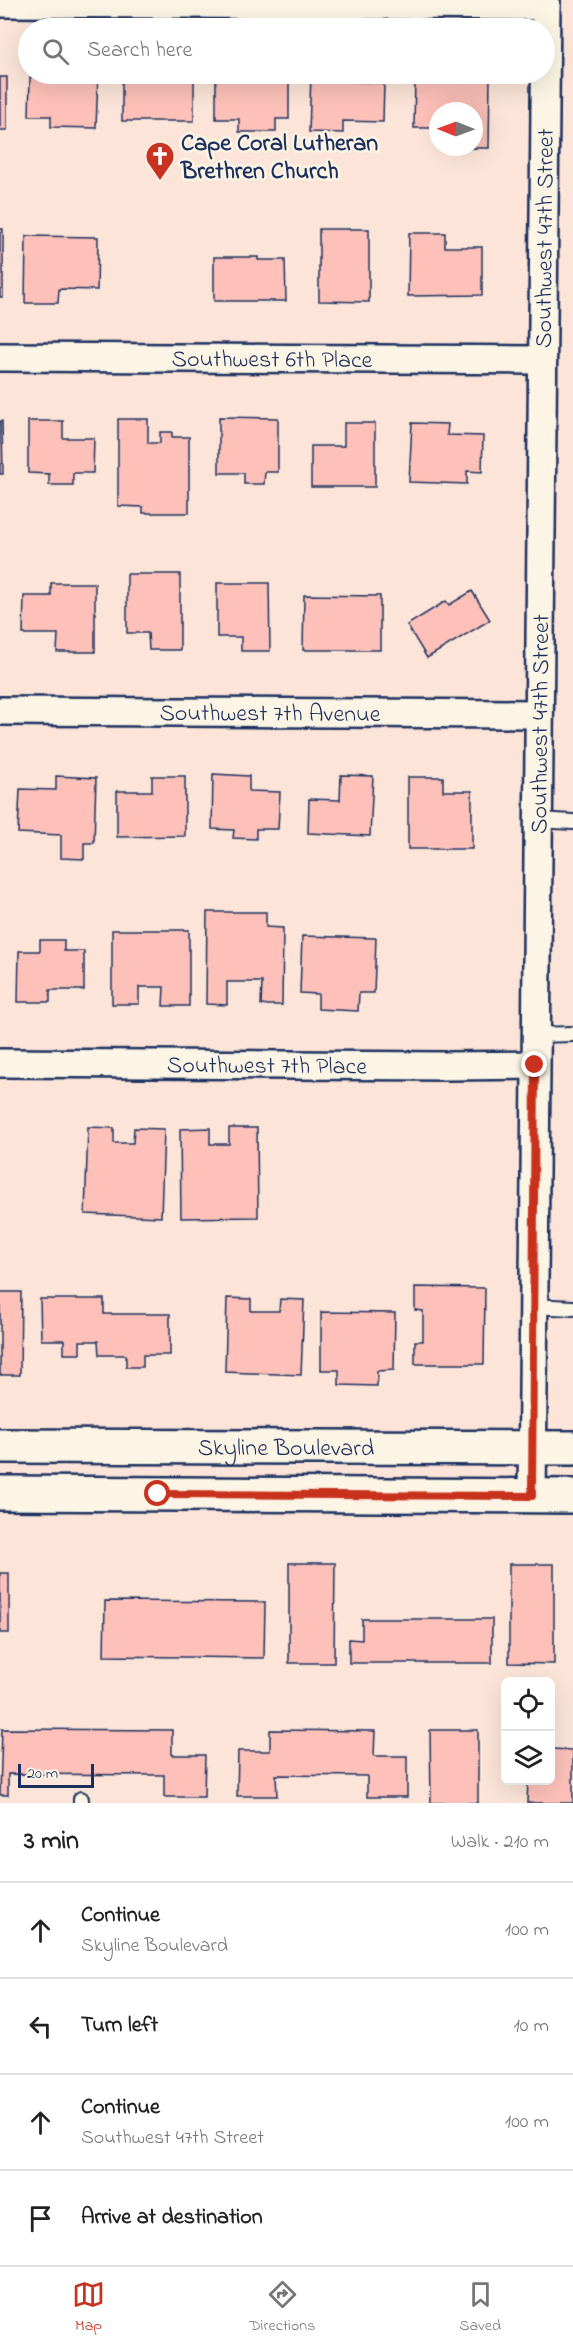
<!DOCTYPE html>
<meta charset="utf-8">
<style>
:root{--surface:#fff;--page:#f6f6f6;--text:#222;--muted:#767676;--line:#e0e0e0;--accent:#c8321e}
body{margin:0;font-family:"Indie Flower",sans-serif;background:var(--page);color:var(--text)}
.controls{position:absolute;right:18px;bottom:18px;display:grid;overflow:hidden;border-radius:9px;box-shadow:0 6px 24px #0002}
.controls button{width:54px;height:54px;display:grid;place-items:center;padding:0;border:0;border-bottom:2px solid var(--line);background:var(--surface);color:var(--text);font:30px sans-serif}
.compass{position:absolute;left:429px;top:102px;width:54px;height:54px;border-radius:50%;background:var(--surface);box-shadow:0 6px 24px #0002;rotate:271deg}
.scale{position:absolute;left:18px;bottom:15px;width:76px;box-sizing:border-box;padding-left:6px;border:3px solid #1b2f5e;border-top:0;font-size:16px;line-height:21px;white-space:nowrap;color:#1b2f5e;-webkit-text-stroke:4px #fcf5e5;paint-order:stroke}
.stop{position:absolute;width:18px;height:18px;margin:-14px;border:4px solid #c8321e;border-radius:50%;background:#fff}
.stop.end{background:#c8321e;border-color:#fff;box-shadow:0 2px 6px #0008}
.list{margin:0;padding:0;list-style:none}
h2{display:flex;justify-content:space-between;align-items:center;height:78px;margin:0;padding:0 24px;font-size:26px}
h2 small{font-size:20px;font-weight:400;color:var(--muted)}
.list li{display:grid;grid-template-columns:39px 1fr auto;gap:18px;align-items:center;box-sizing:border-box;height:96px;padding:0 24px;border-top:2px solid var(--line)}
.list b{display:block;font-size:22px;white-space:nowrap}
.list p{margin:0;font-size:20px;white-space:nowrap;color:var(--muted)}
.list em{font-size:20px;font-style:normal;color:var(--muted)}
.icon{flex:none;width:33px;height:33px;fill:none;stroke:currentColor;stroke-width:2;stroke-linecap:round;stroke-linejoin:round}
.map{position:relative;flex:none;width:573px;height:1803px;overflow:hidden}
.search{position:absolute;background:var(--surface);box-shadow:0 6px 24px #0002;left:18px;right:18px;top:18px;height:66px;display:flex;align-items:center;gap:15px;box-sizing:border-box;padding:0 21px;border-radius:33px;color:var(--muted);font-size:22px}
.sheet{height:462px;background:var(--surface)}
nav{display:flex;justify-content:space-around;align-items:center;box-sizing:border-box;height:84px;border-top:2px solid var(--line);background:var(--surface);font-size:16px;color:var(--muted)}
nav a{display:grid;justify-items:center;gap:3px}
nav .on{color:var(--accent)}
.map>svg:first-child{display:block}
.building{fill:#fdc1b9;stroke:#1b2f5e;stroke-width:1.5}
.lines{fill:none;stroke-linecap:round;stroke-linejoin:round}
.lane-casing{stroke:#1b2f5e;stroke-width:18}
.street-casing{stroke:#1b2f5e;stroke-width:32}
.secondary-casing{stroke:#1b2f5e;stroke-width:38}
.lane{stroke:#fcf5e5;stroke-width:14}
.street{stroke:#fcf5e5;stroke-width:27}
.secondary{stroke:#fcf5e5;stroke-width:33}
.route{stroke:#c8321e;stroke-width:8}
.labels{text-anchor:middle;stroke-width:5;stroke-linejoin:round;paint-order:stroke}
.poi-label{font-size:24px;font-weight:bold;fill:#1b2f5e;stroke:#fcf5e5;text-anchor:start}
.street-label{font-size:24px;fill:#1b2f5e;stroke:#fcf5e5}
</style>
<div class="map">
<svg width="573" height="1803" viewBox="0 0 573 1803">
<rect width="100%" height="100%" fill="#fce5d8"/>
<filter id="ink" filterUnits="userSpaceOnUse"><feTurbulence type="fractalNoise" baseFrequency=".0167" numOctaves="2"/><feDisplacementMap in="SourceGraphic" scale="12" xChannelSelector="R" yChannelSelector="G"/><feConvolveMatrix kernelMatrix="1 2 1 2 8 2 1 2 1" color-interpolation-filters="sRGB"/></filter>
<g filter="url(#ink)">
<!-- building -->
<g class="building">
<path d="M55,74H98L96,128L51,127V116H29L30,77L55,78Z"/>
<rect x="122" y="74" width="72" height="47"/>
<path d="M216,74H256V78L289,79V119H276V132H239V119H216Z"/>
<path d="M311,74H347V81L384,83L383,122L343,121V133L309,132Z"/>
<path d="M415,75L490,76L489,148H452L474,147V111H438V128H414Z"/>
<rect x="0" y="77" width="7" height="53"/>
<rect x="0" y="229" width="3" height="68"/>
<path d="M319,229H369V302L319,301Z"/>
<path d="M409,233H445V247H482V295L408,296Z"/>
<path d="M26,236L98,237L97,290L59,289L58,303H25Z"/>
<path d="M214,257H258V260H285L286,301H214Z"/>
<path d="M219,417L278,418V472H265L264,484H244V473H219Z"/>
<path d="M118,419H148V443H160V432H172V437H189V513H143V507L118,506Z"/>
<path d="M0,421H2L3,474H0Z"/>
<path d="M28,421H63V438H94L93,473H73V485H49V474L28,473Z"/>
<path d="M344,423H375V487H311V446H344Z"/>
<path d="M412,423L448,424L447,435L483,436L482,472L467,471V484L409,482Z"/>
<path d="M127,574H180V650H149L148,633H127Z"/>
<path d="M51,583H95V652H57L58,634H23L24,596H51Z"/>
<path d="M217,583H269L270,651H241V637H217Z"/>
<path d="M472,591L490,620L427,658L407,625L446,601L449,605Z"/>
<path d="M304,595L380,596V650H303Z"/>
<path d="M213,774L249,776V791L280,792L278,829H256V839L233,838L234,830L212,829Z"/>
<path d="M341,775L373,776L370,836L308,833L309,799L340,800Z"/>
<path d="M56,776L96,778L94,843H84V859L61,858V835L18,833L20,789L56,790Z"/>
<path d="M152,776H185V836L117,837V791H152Z"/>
<path d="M408,777H443V791H472V849H408Z"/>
<path d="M207,912H266V927L283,928L282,1005H261L262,982H227V1005L206,1004Z"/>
<path d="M112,930H189V1006H163L164,987H139V1004H112Z"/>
<path d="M302,936L376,938L374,993H359L358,1011L318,1009V994L300,993Z"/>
<path d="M40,940H64V951H84V990H50V1002H18L19,951H40Z"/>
<path d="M88,1127L114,1128V1143H133L134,1128L164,1129L161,1217L85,1214Z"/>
<path d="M210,1128V1144H229V1128H257L258,1217L181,1218L180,1129Z"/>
<path d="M415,1287L485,1288L484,1364H415V1341H423V1311L415,1310Z"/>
<path d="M0,1292H21L20,1375H0Z"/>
<path d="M227,1298L251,1299V1311H279L280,1299L304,1300L301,1375L225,1372Z"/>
<path d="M40,1299H104V1314H170V1355H143V1367H126V1355H99L98,1341H80V1354H64V1340H41Z"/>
<path d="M321,1312L395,1313L394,1370L377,1371V1386L339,1385V1370H321Z"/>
<path d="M289,1563H335L334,1663H289Z"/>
<path d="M509,1564H554V1664L509,1663Z"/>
<rect x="0" y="1573" width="9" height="60"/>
<path d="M105,1601L265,1602L264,1658L104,1656Z"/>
<path d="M362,1619H492V1663H349V1639L362,1640Z"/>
<path d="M2,1729L172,1730V1755H205L204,1797H164V1775L8,1774V1795H0Z"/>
<path d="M270,1730L375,1731L374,1756H407V1797H367V1776L276,1775L277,1796H237L238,1751H270Z"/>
<path d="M430,1730H478V1803H431Z"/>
<path d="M550,1749L573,1750V1803H527L528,1780H550Z"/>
</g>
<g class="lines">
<!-- lane casing -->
<g class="lane-casing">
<g id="lane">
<path d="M537,820L573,822"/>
<path d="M535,1035L573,1034"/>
<path d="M532,1306L573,1308"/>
<path d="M81,1803V1799"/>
</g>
</g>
<!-- street casing -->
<g class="street-casing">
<g id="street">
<path d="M0,3L546,6"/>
<path id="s1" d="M0,357L542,360"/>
<path id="s2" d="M0,711L539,714"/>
<path id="s3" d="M0,1063L448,1066L535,1065"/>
<path id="s4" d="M532,1496L546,0"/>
</g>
</g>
<!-- secondary casing -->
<g class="secondary-casing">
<g id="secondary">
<path id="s5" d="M0,1446L573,1448"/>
<path d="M0,1493L573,1496"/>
</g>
</g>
<!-- lane -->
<use href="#lane" class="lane"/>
<!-- street -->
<use href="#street" class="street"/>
<!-- secondary -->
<use href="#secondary" class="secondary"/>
</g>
</g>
<g class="lines" filter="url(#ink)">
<!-- route -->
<path class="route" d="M158,1494L532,1496L535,1065"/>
</g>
<!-- icons -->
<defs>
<g id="church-pin" transform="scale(1.5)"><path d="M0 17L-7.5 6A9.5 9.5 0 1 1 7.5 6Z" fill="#c8321e" stroke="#fcf5e5"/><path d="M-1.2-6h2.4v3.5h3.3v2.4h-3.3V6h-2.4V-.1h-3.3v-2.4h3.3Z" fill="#fff"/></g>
</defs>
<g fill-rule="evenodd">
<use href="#church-pin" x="160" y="156"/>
</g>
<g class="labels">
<!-- poi labels -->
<g class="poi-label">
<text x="181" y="150">Cape Coral Lutheran<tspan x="181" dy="28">Brethren Church</tspan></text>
</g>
<!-- street labels -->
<g class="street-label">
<text dy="8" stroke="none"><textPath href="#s4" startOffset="1258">Southwest 47th Street</textPath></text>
<text dy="8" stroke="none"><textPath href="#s1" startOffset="272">Southwest 6th Place</textPath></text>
<text dy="8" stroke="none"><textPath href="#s2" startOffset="270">Southwest 7th Avenue</textPath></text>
<text dy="8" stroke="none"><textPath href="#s4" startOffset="772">Southwest 47th Street</textPath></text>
<text dy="8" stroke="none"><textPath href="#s3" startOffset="267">Southwest 7th Place</textPath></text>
<text dy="8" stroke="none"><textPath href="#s5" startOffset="286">Skyline Boulevard</textPath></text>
</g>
</g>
</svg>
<div class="controls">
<button><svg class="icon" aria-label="locate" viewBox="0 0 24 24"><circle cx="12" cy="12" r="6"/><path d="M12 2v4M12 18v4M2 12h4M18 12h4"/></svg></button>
<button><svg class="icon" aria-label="layers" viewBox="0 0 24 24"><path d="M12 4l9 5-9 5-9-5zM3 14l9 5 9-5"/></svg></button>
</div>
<svg class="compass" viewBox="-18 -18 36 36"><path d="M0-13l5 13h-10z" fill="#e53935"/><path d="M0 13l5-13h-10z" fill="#767676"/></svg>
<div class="scale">20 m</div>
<div class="stop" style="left:158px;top:1494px"></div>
<div class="stop end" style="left:535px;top:1065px"></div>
<div class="search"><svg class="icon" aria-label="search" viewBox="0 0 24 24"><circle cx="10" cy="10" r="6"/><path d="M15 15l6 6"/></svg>Search here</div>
</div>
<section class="sheet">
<h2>3 min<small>Walk · 210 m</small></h2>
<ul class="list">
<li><svg class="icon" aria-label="ahead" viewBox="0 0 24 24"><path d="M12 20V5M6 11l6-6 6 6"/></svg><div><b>Continue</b><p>Skyline Boulevard</p></div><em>100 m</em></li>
<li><svg class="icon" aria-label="left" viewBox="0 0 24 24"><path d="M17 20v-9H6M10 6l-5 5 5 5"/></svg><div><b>Turn left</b></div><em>10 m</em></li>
<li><svg class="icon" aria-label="ahead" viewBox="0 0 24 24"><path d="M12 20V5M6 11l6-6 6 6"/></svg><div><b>Continue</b><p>Southwest 47th Street</p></div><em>100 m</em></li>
<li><svg class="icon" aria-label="arrive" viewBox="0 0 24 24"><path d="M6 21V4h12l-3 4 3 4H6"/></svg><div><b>Arrive at destination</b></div></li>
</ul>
</section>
<nav>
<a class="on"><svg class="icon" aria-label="map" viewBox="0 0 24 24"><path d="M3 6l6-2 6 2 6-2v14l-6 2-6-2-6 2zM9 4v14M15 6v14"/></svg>Map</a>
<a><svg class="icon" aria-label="directions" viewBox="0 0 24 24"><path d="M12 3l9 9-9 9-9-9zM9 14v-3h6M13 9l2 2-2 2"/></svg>Directions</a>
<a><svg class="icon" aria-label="saved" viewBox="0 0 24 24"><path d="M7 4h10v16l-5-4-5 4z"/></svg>Saved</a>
</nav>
